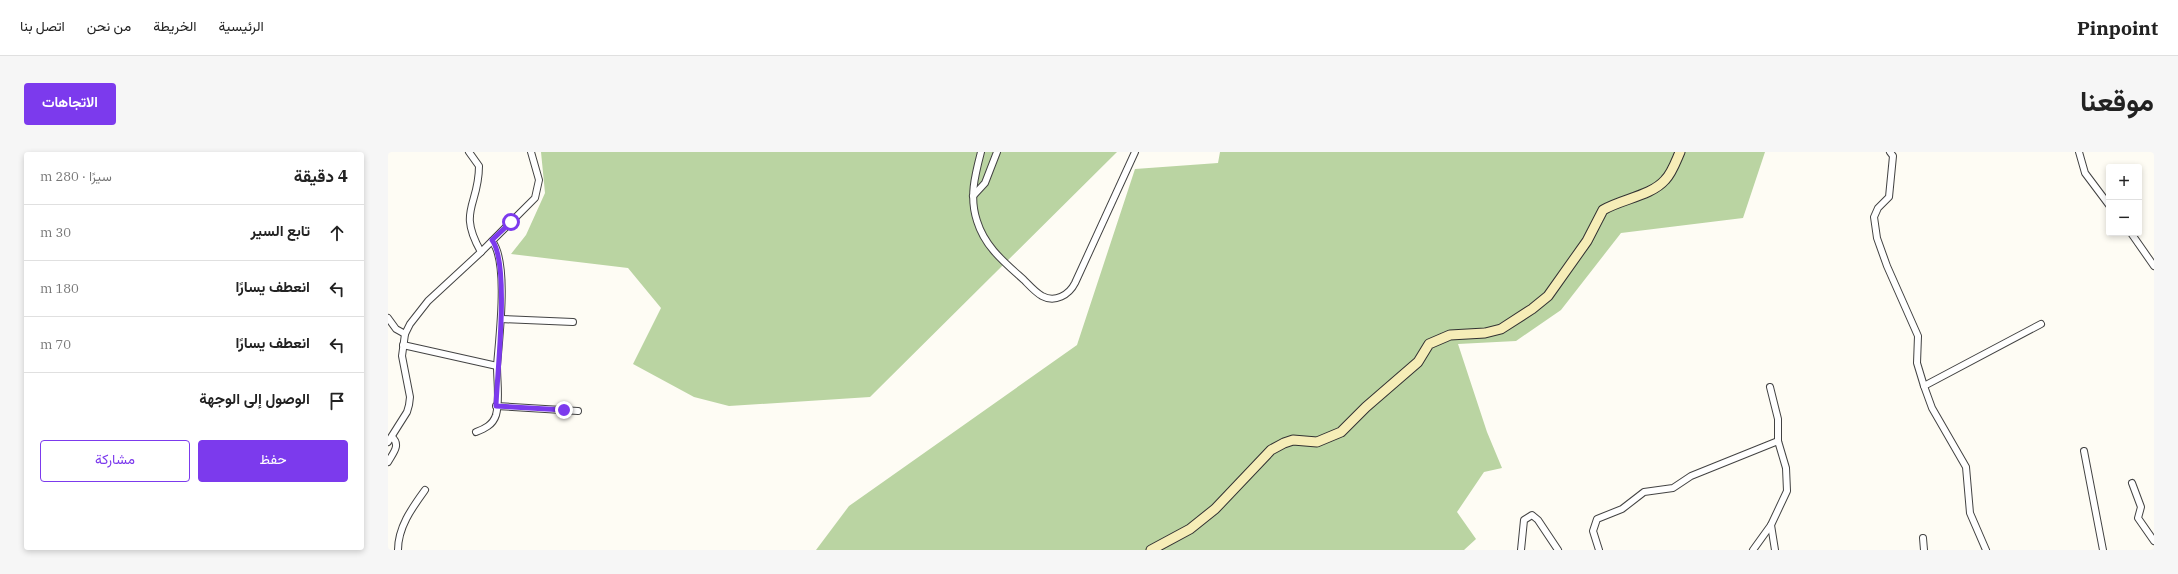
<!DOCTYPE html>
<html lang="ar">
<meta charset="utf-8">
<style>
:root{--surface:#fff;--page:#f6f6f6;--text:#222;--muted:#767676;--line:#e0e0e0;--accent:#7c3aed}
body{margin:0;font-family:"IBM Plex Serif",Vazirmatn,serif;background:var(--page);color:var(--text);direction:rtl}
.controls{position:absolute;right:12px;top:12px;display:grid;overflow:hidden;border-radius:4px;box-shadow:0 2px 6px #0003}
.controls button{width:36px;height:36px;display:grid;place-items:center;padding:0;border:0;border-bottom:1px solid var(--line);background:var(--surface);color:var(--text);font:20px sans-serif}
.stop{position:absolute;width:12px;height:12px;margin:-9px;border:3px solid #7c3aed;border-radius:50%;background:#fff}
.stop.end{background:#7c3aed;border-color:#fff;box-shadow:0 1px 4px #0008}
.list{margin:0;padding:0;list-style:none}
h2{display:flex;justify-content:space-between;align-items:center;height:52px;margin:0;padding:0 16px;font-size:17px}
h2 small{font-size:13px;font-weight:400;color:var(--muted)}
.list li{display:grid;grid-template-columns:26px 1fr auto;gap:12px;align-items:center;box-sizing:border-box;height:56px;padding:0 16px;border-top:1px solid var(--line)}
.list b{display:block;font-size:15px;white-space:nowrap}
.list em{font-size:13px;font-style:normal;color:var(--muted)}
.actions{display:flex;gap:8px;padding:12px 16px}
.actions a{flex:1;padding:9px 0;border:1px solid var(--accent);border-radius:4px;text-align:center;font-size:14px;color:var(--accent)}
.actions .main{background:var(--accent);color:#fff}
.icon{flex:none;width:22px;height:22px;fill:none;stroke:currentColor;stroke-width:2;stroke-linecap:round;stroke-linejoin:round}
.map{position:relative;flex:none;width:1766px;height:398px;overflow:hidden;direction:ltr;border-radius:4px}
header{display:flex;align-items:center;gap:24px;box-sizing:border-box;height:56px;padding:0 20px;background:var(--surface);border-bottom:1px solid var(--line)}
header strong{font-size:19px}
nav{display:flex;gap:22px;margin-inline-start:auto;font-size:14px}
.intro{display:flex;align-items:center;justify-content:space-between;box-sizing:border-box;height:96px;padding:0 24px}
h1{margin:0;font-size:28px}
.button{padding:10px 18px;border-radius:4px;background:var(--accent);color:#fff;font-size:14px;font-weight:700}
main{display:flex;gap:24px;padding:0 24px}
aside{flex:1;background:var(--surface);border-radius:4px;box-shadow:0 2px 6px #0003}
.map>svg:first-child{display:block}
.forest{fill:#bad4a2}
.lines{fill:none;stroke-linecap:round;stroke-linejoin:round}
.street-casing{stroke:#434343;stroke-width:8}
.secondary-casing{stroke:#323232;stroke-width:11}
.street{stroke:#fff;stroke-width:6}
.secondary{stroke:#f6edb7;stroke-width:9}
.route{stroke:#7c3aed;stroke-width:5}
</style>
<header>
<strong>Pinpoint</strong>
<nav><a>الرئيسية</a><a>الخريطة</a><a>من نحن</a><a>اتصل بنا</a></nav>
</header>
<div class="intro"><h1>موقعنا</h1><a class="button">الاتجاهات</a></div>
<main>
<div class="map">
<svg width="1766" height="398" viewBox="0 0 1766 398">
<rect width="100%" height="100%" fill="#fefcf4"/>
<!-- forest -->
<g class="forest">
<path d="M153,0H729L482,245L341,254L306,245L245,212L273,156L240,116L123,102L138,83L157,41Z"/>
<path d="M832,0H1377L1355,66L1233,81L1173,158L1128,189L1070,192L1099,280L1114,316L1096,320L1069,360L1088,387L1076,398H428L461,354L689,193L747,17L830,11Z"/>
</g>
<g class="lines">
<!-- street casing -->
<g class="street-casing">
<g id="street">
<path d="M81,0L91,14C91,54 69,58 93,100"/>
<path d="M593,0C587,23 581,45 589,69C597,95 616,110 636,128C641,133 647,140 654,144C667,151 681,143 687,131L747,0"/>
<path d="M1502,0L1505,4L1501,45L1490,56L1486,65L1489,86L1499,114L1530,184L1529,211L1536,234L1544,256L1578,315L1582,361L1598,398"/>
<path d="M1691,0L1697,21L1721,53"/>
<path d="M585,44L597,31L609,0"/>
<path d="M1743,81L1766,114"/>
<path d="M0,166L8,177L17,182"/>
<path d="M113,167L185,170"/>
<path d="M15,193L109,214"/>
<path d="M1536,234L1653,172"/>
<path d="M1382,235L1390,267V289L1398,316L1399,339L1383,373L1387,398"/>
<path d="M108,254L190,259"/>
<path d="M88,280C96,277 105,273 108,263C112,248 109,230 109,214C111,186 121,110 104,89"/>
<path d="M0,290L19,260L21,253L22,245L14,204L17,182L22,172L40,149L93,100L147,46L151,28L143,0"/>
<path d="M1696,299L1715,398"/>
<path d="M0,310C5,301 13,293 4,285"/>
<path d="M1744,331L1753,355L1750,366L1766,389"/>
<path d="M1535,386L1536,398"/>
<path d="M10,398C10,375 24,356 37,338"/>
<path d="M1133,398L1136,368L1144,363L1150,368L1170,398"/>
<path d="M1211,398L1205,379L1209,367L1234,357L1256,340L1285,336L1303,324L1390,289"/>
<path d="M1365,398L1383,373"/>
</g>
</g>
<!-- secondary casing -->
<g class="secondary-casing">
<path id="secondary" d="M763,398L802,377L827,357L883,298L896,291L905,288L929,290L953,280L978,255L1030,210L1041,192L1062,183L1097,181L1113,177L1144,157L1160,144L1199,89L1215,58C1233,47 1263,44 1277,28C1284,21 1288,9 1292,0"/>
</g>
<!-- street -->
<use href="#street" class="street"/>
<!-- secondary -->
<use href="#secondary" class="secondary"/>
</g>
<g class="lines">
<!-- route -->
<path class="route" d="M123,70L104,88C122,112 109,221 108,254L176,258"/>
</g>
</svg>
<div class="controls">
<button>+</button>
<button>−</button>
</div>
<div class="stop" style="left:123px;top:70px"></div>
<div class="stop end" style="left:176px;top:258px"></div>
</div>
<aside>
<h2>4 دقيقة<small>سيرًا · 280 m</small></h2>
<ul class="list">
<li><svg class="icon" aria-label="ahead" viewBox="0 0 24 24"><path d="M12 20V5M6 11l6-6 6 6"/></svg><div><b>تابع السير</b></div><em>30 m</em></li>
<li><svg class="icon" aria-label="left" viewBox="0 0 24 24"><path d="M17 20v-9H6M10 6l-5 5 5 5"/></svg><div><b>انعطف يسارًا</b></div><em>180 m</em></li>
<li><svg class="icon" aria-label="left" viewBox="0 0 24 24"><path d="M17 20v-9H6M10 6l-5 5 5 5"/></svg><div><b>انعطف يسارًا</b></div><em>70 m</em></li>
<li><svg class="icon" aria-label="arrive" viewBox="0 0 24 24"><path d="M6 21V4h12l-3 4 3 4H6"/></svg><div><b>الوصول إلى الوجهة</b></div></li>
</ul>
<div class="actions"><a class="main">حفظ</a><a>مشاركة</a></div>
</aside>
</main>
